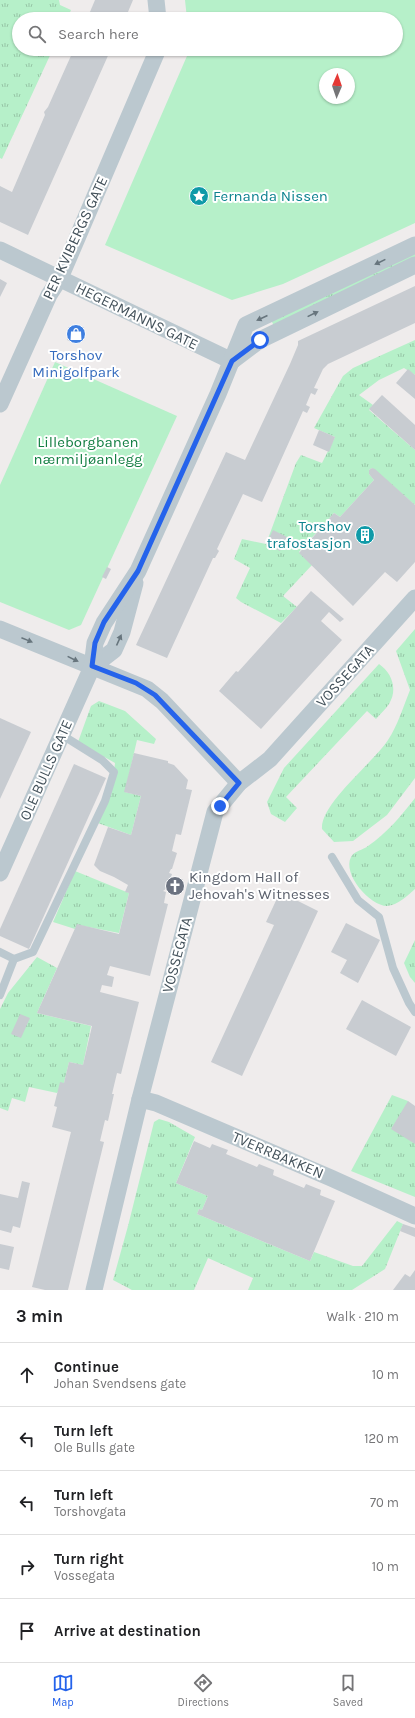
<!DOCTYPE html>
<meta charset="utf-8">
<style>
:root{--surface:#fff;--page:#f6f6f6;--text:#202124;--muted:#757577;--line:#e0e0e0;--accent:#2563eb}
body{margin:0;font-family:Karla,sans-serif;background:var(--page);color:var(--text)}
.compass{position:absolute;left:319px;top:68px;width:36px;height:36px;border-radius:50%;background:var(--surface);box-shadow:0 1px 3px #0004;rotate:2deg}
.stop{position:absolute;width:12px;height:12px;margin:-9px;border:3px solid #2563eb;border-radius:50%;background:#fff}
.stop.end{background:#2563eb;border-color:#fff;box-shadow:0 1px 4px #0008}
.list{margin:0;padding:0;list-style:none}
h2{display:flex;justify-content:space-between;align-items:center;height:52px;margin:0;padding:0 16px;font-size:17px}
h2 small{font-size:13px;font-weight:400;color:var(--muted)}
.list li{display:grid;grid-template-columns:26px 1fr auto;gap:12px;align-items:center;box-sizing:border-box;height:64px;padding:0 16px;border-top:1px solid var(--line)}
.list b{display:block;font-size:15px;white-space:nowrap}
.list p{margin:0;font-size:13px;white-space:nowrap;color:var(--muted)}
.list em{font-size:13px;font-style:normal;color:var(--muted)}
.icon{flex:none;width:22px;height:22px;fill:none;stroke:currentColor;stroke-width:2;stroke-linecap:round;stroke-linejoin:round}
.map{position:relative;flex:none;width:415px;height:1290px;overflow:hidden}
.search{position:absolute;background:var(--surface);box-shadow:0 1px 3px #0004;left:12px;right:12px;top:12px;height:44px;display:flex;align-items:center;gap:10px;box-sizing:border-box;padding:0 14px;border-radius:22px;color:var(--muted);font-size:15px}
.sheet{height:372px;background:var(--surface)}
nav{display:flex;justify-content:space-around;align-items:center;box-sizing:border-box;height:56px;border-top:1px solid var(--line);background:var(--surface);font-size:11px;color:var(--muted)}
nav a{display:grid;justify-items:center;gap:2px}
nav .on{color:var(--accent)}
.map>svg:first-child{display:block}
.grass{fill:url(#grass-tufts)}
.green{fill:#b6f0c9;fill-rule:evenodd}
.building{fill:#c8ccd1}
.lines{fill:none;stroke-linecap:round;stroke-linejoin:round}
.service{stroke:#bbc8cf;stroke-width:8}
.minor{stroke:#bbc8cf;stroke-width:17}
.oneway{fill:#67757d}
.route{stroke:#2563eb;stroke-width:5}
.labels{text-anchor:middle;stroke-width:4;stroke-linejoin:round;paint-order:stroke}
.culture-label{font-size:15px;fill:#0d838f;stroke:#fff;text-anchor:start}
.street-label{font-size:15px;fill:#43515a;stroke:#fff}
.shop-label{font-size:15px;fill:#366cbe;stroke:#fff}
.park-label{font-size:15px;fill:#127e42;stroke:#fff}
.worship-label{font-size:15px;fill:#5b616d;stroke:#fff;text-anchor:start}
</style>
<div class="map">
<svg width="415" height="1290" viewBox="0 0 415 1290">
<defs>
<pattern id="grass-tufts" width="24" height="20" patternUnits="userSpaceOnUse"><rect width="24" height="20" fill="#b6f0c9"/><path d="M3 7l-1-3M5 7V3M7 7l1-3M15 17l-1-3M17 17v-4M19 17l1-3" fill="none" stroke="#96c5a6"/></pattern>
</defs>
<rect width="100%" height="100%" fill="#efecec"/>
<!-- grass -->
<g class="grass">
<path d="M0,0H59L60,5L71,10L67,19H19V49H53L2,159L0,158Z"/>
<path d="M415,252V259L274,326L271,320Z"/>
<path d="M415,340V375L404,368L379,380L359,395L373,405L369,410L415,450V505L372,468L369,470V474L374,480L340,517L334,513L299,552L312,565L283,596L297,607L281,623L241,602L236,598L250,568L234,559L242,539L266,544L296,463L301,455L322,463L335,437L314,428L343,376L353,368Z"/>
<path d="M415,629V778L387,815L353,841L334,842L322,829C320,804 374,762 388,740C397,727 404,705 410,690L396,651Z"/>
<path d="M379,664C392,673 398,689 389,704C386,709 380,714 376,719L367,711L286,797L297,808L285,822L271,814L267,802L284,768Z"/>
<path d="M99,701L125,711L156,739L154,744L137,740L125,792L141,796L131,835L95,822L114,772L115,763L78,742L91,706Z"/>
<path d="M415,798V889C407,896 398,905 387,906C370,906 342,874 351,857C354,851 363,850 368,846C387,833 401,816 415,798Z"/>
<path d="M75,871L129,893L119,933L78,925L75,929L53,922Z"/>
<path d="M415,940V983L410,977L404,963Z"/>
<path d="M37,957L57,968L37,1013L91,1026L83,1065L69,1062L64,1083L57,1093L29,1087L25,1102L12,1098L8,1111L0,1108V1009L8,993Z"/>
<path d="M392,1095L408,1101L415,1142V1197L351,1171Z"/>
<path d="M159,1119L169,1122L195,1137L176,1183L208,1196L202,1210L199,1209L197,1214L310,1261L314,1252L353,1266H362L397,1221L403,1224L385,1269L352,1290H248L253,1278L208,1258L194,1290H132L113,1280L128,1226L154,1122Z"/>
</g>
<!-- green -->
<g class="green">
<path d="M185,0H415V223L283,284L232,300L105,245L190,49H396V19H187ZM325,74H349V98H325Z"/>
<path d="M55,362L177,416L81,625L69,630L0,602V485Z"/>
</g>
<!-- building -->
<g class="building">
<path d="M95,0H133L125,19H87Z"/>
<path d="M74,49H111L28,235L0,222V186L12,192L45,115L44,112L48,107Z"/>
<path d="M0,279L7,283L0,297Z"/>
<path d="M415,286V323L328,364L323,369L314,388L318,389L315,395L311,393L306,405L310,407L307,413L303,411L262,502L243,494L217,549L219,551L215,558H213L167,658L136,645L226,452L245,460L290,364L298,345V341Z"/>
<path d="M75,324L84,328L76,344L67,340Z"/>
<path d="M408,369L415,375V399L396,383Z"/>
<path d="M382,395L415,425V450L369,409Z"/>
<path d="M319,430L335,437L329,452L313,445Z"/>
<path d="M372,468L375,469L415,505V562L397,582L385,572L353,606L299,553L334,513L340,517L374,480L369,474V470Z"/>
<path d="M273,530L287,537L280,551L266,544Z"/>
<path d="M107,567L111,569L106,579L102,577Z"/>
<path d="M311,591L344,619L340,622L329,612L321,621L342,640L261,729L219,691L236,671L238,672Z"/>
<path d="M0,718L31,732L0,799Z"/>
<path d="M134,753L168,761V763L174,765L188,780L186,789L192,790L181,835L176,834L172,851L177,853L172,869H171L169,873L172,874L167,888L163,891L166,892L164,903L168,904L150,976L110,966L107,975L114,977L112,987L102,985L100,992L139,1002L121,1074L117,1073L112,1094H114L108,1121L105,1120L100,1141L104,1142L68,1290H45L32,1287L71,1132L52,1127L57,1107L54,1106L60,1082L64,1083L69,1062L83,1065L92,1026L37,1013L77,924L119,934L129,893L125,892L128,885L114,877L100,871L94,865L108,827L131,835L141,796L124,792Z"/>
<path d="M74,764L106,778L29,949L0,936V929Z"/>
<path d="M280,892L318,911L242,1076L211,1062L274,925L266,922Z"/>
<path d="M346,923L380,940L358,983L340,973L347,960L331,952Z"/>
<path d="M362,1000L411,1027L396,1056L346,1029Z"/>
<path d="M20,1014L30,1018L21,1038L11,1034Z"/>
<path d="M408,1101L415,1106V1144L391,1129Z"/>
<path d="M194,1141L210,1148L212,1144L228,1150L226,1154L257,1167L259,1164L274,1170L273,1175L304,1188L306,1184L321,1190L320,1195L335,1201L310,1261L197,1214L199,1209L202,1210L208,1196L176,1183Z"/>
<path d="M22,1181L30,1183L20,1228L13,1226L11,1233L0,1230V1194L18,1198Z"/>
<path d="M403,1224L415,1228V1237L400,1231Z"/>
<path d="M0,1244L14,1247L9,1270L0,1268Z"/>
<path d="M415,1270V1290H393L405,1274L410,1277Z"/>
</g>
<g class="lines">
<!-- service -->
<g class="service">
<path d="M332,857L358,900L379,917L393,968L409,1003L415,1012"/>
<path d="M0,952L14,959"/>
<path d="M0,995L14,959L33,952L105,801L114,772L102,760L62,735"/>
</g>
<!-- minor -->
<g class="minor">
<path d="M156,0L158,19"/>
<path d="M0,250L232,361"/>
<path d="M232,361L260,340L415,265"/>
<path d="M0,404L49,295L60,278L158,49"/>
<path d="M0,629L147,689L162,701L239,783"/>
<path d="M92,667L114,650L122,632L135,583"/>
<path d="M0,873L92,667L95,643L104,623L138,571L218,394L246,325L415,245"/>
<path d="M140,1099L156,1103L331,1178L415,1216"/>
<path d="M94,1290L140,1099L215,812L239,783L270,759L415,598"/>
</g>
</g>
<!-- one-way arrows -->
<defs><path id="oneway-solid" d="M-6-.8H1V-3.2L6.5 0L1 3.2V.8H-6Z"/></defs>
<g class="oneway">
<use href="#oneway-solid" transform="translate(380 262) rotate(154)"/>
<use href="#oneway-solid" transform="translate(313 314) rotate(-26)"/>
<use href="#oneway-solid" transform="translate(262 318) rotate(156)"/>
<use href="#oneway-solid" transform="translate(27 640) rotate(22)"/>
<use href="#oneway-solid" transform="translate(119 640) rotate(-66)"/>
<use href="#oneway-solid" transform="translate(73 659) rotate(26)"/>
</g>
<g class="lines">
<!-- route -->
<path class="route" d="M220,806L239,783L155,695L136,683L92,666L95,643L104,622L138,571L232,361L260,340"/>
</g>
<!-- icons -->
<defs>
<g id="sight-disc" transform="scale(1)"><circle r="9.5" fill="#0f9aa8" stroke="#fff"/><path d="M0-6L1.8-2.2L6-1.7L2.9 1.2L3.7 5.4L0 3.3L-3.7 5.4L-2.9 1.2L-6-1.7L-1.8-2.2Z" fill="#fff"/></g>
<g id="shop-disc" transform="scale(1)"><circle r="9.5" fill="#3f7fe0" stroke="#fff"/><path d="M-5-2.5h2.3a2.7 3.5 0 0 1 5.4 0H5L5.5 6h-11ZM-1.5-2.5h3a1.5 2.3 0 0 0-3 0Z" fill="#fff"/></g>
<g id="building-disc" transform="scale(1)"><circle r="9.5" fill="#0f9aa8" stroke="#fff"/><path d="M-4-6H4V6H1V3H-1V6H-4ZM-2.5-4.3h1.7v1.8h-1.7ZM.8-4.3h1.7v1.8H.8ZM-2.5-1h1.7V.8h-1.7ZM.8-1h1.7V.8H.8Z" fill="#fff"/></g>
<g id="church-disc" transform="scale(1)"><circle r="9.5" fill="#6b7280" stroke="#fff"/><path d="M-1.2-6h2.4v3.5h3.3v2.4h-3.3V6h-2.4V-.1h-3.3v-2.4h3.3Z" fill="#fff"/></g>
</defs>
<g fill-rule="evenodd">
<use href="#sight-disc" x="199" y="196"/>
<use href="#shop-disc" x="76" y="334"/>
<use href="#building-disc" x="365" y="535"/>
<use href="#church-disc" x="175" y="886"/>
</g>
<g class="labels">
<!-- culture labels -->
<g class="culture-label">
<text x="213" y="201">Fernanda Nissen</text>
<text x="351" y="531" text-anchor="end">Torshov<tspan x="351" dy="17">trafostasjon</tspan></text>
</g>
<!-- street labels -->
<g class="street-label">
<text transform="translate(75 238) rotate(-65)" y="5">PER KVIBERGS GATE</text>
<text transform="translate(137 316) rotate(26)" y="5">HEGERMANNS GATE</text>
<text transform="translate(345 676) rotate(-48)" y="5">VOSSEGATA</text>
<text transform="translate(46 770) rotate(-66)" y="5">OLE BULLS GATE</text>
<text transform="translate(177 955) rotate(-75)" y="5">VOSSEGATA</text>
<text transform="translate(278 1155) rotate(23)" y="5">TVERRBAKKEN</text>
</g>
<!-- shop labels -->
<g class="shop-label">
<text x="76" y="360">Torshov<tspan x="76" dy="17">Minigolfpark</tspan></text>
</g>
<!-- park labels -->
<g class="park-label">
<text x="88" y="447">Lilleborgbanen<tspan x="88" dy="17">nærmiljøanlegg</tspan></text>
</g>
<!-- worship labels -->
<g class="worship-label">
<text x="189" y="882">Kingdom Hall of<tspan x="189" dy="17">Jehovah's Witnesses</tspan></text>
</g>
</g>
</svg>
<svg class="compass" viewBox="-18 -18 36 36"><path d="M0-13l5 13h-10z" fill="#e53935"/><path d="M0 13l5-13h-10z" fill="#757577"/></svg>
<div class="stop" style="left:260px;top:340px"></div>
<div class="stop end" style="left:220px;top:806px"></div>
<div class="search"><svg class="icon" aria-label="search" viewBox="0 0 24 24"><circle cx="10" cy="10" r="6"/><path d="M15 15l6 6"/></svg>Search here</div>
</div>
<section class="sheet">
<h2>3 min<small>Walk · 210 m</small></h2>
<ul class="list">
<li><svg class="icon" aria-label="ahead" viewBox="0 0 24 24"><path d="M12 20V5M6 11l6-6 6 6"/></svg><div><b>Continue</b><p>Johan Svendsens gate</p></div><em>10 m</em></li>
<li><svg class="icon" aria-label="left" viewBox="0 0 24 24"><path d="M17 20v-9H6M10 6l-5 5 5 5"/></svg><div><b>Turn left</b><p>Ole Bulls gate</p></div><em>120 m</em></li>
<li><svg class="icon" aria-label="left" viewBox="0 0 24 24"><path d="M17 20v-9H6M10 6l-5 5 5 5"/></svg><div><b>Turn left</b><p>Torshovgata</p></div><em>70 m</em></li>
<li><svg class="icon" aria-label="right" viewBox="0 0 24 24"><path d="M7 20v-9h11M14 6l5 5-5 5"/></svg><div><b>Turn right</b><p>Vossegata</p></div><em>10 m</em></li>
<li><svg class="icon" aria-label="arrive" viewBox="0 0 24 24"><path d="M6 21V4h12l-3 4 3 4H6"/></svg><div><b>Arrive at destination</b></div></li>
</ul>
</section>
<nav>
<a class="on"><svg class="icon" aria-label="map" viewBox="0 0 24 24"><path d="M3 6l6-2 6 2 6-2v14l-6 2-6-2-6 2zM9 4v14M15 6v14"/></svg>Map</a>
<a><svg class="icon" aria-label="directions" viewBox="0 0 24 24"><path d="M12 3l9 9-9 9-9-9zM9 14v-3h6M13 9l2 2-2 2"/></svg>Directions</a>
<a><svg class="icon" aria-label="saved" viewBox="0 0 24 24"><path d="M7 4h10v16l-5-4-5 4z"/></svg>Saved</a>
</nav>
